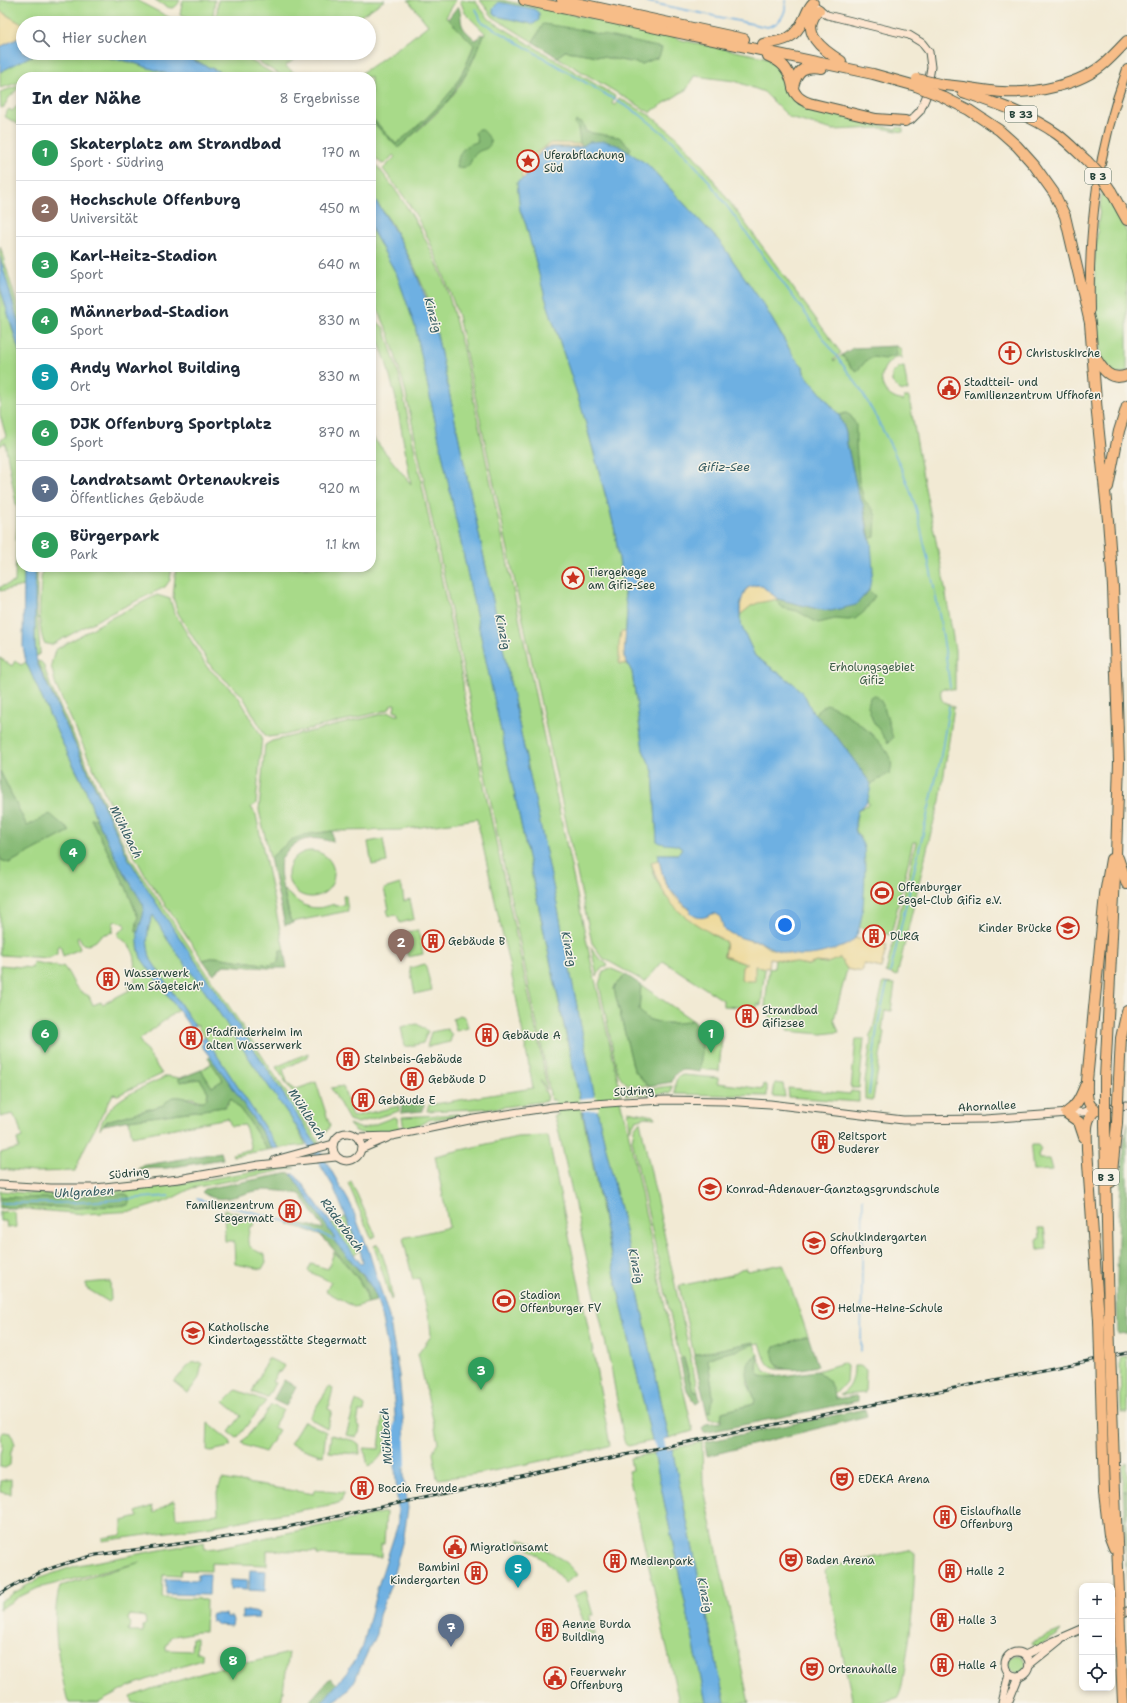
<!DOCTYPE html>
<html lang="de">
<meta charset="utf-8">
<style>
:root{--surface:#fff;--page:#f6f6f7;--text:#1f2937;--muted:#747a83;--line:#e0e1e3;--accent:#0b8043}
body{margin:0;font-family:"Shantell Sans",sans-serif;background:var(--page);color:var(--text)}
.controls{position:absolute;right:12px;bottom:12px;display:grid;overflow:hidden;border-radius:8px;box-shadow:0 2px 6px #0003}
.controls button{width:36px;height:36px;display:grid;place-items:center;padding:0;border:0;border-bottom:1px solid var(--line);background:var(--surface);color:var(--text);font:20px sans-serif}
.you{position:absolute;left:785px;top:925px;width:14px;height:14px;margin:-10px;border:3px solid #fff;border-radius:50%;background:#1a73e8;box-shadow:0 0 0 6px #1a73e833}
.badge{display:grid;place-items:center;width:26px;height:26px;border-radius:50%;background:var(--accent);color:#fff;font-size:13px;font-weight:700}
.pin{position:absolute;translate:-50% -33px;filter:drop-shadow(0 1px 2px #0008)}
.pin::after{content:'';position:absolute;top:21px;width:14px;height:12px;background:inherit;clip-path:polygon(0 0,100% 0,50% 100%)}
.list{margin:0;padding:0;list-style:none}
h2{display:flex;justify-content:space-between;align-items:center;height:52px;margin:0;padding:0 16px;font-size:17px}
h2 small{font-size:13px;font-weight:400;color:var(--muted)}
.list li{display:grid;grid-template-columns:26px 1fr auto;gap:12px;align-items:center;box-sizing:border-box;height:56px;padding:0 16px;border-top:1px solid var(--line)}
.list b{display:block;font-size:15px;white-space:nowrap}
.list p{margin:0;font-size:13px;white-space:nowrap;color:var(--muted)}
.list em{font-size:13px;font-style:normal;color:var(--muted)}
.icon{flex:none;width:22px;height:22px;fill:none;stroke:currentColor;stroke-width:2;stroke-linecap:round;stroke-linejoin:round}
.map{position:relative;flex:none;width:1127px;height:1703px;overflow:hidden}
.search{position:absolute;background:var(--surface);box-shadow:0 2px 6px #0003;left:16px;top:16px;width:360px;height:44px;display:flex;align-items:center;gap:10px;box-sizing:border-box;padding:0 14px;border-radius:22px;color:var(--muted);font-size:15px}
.panel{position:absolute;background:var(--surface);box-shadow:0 2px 6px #0003;left:16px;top:72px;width:360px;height:500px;border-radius:16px}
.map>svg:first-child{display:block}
.green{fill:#a8da89;stroke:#648c5e;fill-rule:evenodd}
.forest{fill:#86ba75;stroke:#527c54}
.sand{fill:#eeda9e;stroke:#868c69}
.water{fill:#6eb0e2;stroke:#46768b}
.pier{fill:#f2ead4}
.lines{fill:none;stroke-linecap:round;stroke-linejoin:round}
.stream{stroke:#6eb0e2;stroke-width:1.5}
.river{stroke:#6eb0e2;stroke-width:10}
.secondary-casing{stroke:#3f574c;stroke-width:9}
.primary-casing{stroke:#3f574c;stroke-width:10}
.highway-casing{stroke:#3f574c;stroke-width:12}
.secondary{stroke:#fce5cf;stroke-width:7}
.primary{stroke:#f7bd88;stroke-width:8}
.highway{stroke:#f7bd88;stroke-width:10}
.rail-casing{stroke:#1f3d34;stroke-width:3}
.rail{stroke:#f7f3e8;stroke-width:1.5;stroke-dasharray:4.5;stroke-linecap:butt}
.highway-bridge-casing{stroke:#3f574c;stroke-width:12;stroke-linecap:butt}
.highway-bridge{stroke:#f7bd88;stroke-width:10}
.labels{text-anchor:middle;stroke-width:3;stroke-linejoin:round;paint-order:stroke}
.shield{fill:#f7f3e8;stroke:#60746a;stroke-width:1}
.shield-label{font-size:10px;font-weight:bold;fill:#1f3d34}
.poi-label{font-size:11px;fill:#1f3d34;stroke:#f7f3e8;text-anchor:start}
.park-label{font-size:11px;fill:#3a5c45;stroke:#f7f3e8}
.street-label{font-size:11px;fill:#1f3d34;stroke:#f7f3e8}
.water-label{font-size:12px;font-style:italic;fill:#335a60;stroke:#f7f3e8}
</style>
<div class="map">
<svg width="1127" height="1703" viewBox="0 0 1127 1703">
<rect width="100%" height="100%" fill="#f7f3e8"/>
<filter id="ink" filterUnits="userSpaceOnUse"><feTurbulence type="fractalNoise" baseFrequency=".025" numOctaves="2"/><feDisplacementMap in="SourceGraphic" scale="8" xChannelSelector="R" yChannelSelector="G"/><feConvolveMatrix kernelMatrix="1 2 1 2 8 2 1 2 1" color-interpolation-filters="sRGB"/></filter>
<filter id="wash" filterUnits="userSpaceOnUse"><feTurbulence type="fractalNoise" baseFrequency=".012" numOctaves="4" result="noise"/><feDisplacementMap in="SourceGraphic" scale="16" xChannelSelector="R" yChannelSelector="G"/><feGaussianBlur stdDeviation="0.9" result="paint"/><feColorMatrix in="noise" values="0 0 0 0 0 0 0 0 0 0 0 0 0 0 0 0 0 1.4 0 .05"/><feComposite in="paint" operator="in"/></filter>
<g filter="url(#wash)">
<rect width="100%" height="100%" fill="#f2ead4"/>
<!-- green -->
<g class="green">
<path d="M0,0H136L180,23H20L0,11Z"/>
<path d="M155,0H180C174,15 164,5 155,0Z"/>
<path d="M183,0H215L212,23H202L180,14Z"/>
<path d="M218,0H385L350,23H216Z"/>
<path d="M408,0H456L446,17L474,45C470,54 468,63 463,71C448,102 422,123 396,144L371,117V77H356L409,40L428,25Z"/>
<path d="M460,0L475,1L489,19L495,23L615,96L612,104L615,105L619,98L651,116L678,138L703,166L841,353L833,360L834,361L842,355L851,367L873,357L897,355L896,346L901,349L902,360L900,356C874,365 876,396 903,401L904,397H909L924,483L942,570L955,650V690L944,688L941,690C939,702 945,703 954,707L940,801L932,828L897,976L886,972L916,842H913L891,935L858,927L863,910L860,837C853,831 856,819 858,810L869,804L812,711L805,697L794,684L755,656L740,623V605L871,543L839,415L804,373L803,366L794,357L765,307L720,242L647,164L523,179L517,182L520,210L526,225L545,297L581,406L614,527L627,612L624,657L632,672L643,750L653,771L657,841L678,845L682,848L678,854H659V860L651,863L655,877L662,890L713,935L726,942L724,956L743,963L746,962L747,963L742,967L755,965L765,968L761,1005L757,1004V1008L723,1006V1000L663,961L645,982L603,958L592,943L458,316C445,276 430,236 407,201C400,190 391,180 383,169L395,157L393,155L386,163L382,164L371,154V120L398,148C415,133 433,118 448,101C465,82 475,56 485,33L465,13Z"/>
<path d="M480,0H501L669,34L681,40L769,58L785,71L790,91L853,118L896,129L897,127L903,128V132L880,128L833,130L790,118L764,92L735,81L694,76L687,89L652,111L651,113L557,57L565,51L574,52L642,64L659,57L662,48L538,33L533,42L493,17Z"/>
<path d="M53,53H85L131,62L176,77H73L49,75L21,77V82L0,88V72L31,56Z"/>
<path d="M176,53H237L279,77H232Z"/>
<path d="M244,53H304L285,66L300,77H284Z"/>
<path d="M21,85L8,99L4,107L1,108L0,92Z"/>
<path d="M21,102V126L4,116L9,109L12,111Z"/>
<path d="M371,159C403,196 430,241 446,287C453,308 457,329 463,349L591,962L621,1093L619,1095L622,1109L625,1116L676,1359L693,1431L669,1438L622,1217L598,1114L559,914L436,330L426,294L414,266L392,224L371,194Z"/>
<path d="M1102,188L1112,202L1127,233V372L1115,375L1102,363L1097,328L1094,262Z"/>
<path d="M371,228L397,275L415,326L579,1097L615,1276L652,1441L628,1446L624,1441L612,1372L557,1124L554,1116L558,1115L555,1100H551L541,1044L405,389L389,334L371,294Z"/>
<path d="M0,246L21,319V331L0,257Z"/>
<path d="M0,287L21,357V567H24V586L0,591V587L15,582L17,509L5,442L0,446V441L6,436L0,415Z"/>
<path d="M372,317L384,328L399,375L463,682L464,697L473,733L542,1058L547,1090L546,1089L541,1080H540L547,1095L546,1101L497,1108L427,1111L429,1105L533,1088L515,991L477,819L400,830L332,831L304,835L270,858L259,810L265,745L272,741L390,712L396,715H399L398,711H394L395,704H392L388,710L285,735L268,737L265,735L242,695L212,668L178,613L173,597L176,567H371V435L411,484L396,399L386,362L371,321Z"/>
<path d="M899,367H904L908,391L900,390L892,382V374Z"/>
<path d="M35,567H37V611L40,653L36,657L35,645Z"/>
<path d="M42,567H172L170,580L165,587L103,617L51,645L44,643C36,622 41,590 42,567Z"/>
<path d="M157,595L170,599L174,612L207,667L238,696L262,737L256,804L251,807L256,815L284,950H280V956L277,963L270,965L215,957L203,960L145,875L127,842L56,686L51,665L55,650L109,619Z"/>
<path d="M0,658L12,666L15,661L21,665L26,662L59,736L85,789L96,818L91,819L126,887L138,917L136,930L139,931L138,947L141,958L178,1010L139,1040L162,1074L118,1095L113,1094L83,1151L75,1171L34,1172L0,1169V1153L19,1148L17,1139L22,1137L18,1123L13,1114L0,1117V965L32,968L33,962L56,966L59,968L63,966C75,980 71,988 89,996L93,1005L101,1002L103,1004L130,990L128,986L135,983C136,961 138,949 118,936L119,932L125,927V924L116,921L113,923V932L101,935L96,941L88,945L83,944L79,937L77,938L80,949L63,956L60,945L57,947V954L49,958L0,955V857L1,860L9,863L70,831L27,826L0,771Z"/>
<path d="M37,661L41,662L43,664L51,687L128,854L319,1142L316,1144L233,1017L160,909L128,858Z"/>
<path d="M383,839L387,862L372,865L368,842Z"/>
<circle cx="311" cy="874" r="23"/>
<path d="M400,884L402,888L404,901L410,899L414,919L400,923L397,915L389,916L387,910L389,909L384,889Z"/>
<path d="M284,890C301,905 310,913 334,904V906L344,905L343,896H346L348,911L292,922L290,919Z"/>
<path d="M153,914L167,939L206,993L253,1064L293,1121L306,1145L278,1148L197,1025L195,1026L151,960C145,944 147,930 153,914Z"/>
<path d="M418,930L423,954L408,957L402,933Z"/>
<path d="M591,947L598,957L608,965L601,969L597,976Z"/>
<path d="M840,957L847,969L834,1019L839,1032L822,1034L787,1031L788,1021L770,1019L771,1007H765L769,969L774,968L775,959L808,965L816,962L827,963Z"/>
<path d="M425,964L432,990L415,994L410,968Z"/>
<path d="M609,968L626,975L616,984L614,989L634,1070L647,1085C632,1088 623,1085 617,1070L599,984L603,972Z"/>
<path d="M883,983L895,984L891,1011L885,1010L882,1031L884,1032L873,1100L865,1099V1082L871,1039L869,1037L873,1029Z"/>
<path d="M641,985L692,1020C680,1025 660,1024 648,1019C645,1017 642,1013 639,1010Z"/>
<path d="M460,1015L465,1017L468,1028L456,1031L453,1019Z"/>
<path d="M417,1024L428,1031L423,1043L405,1047L401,1027Z"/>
<path d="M447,1029L452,1035L450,1042L427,1047L431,1032Z"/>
<path d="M703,1034L722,1037L719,1071L700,1069Z"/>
<path d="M856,1039H864L859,1088H851Z"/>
<path d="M308,1053V1057L283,1069L287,1082L294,1090L316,1082L330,1126L322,1138L276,1067Z"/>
<path d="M212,1063L223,1080L212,1087L201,1070Z"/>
<path d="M683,1075L718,1078V1083L763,1089L764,1084L767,1085V1096L675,1094C675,1086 674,1077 683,1075Z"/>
<path d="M167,1076L179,1078L178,1079L180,1082L200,1079L208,1092L207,1098L204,1101H201L193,1098L174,1097L164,1105L107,1121L100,1129C105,1099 143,1088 167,1076Z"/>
<path d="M775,1083L783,1084L785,1097L773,1096Z"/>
<path d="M624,1085L635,1090L672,1086L671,1093L626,1095Z"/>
<path d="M343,1086L352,1117L399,1106V1111L358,1123L349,1120L331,1088Z"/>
<path d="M788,1088L850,1094L851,1091L859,1092V1102L789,1097Z"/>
<path d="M231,1098L249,1121L267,1150L233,1156L232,1154L251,1149L245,1125L231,1126L228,1118L132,1136L129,1120L224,1107L227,1105Z"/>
<path d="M628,1111L654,1116L655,1118L646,1117L636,1120L630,1130Z"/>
<path d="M458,1114V1116L428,1120L420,1125L404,1129L402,1117Z"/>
<path d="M394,1117L397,1118L400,1130C382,1133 360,1141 349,1124L362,1129Z"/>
<path d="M640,1121L698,1392H695L691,1385L684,1358L682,1357L680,1359L632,1140L634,1129Z"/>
<path d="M548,1136L592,1346L610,1445L599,1449L483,1473L439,1479L437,1478L433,1452L438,1442L418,1354L431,1336L430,1323L419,1278L413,1280L403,1238L449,1227L435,1156L517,1137Z"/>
<path d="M1032,1145H1038L1041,1149L1038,1155L1039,1159H1049L1052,1170L1033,1171L1031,1151Z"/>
<path d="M279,1167L295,1168L192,1188L167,1201L135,1211L84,1214L16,1208L18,1206L74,1208L129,1205L126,1194L46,1198L0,1197V1191C94,1201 187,1183 279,1167Z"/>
<path d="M351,1181L376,1236L371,1238L348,1183Z"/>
<path d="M224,1210L256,1218L253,1226H250C246,1246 246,1246 265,1255L266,1262L262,1269L235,1264L234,1241H225Z"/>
<path d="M12,1211L15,1214L16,1227L7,1228L6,1221H0V1212Z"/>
<path d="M345,1217L360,1250L353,1255L331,1224Z"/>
<path d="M1039,1228H1044L1047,1249L1038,1250L1037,1239L1040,1238Z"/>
<path d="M378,1244C386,1262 390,1280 392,1299L391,1300L374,1246Z"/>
<path d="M334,1252C349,1268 364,1281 368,1303L354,1307L326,1291L331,1282L308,1271L311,1264L328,1269Z"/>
<path d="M783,1264L808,1336L775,1347C770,1354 776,1361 779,1368L786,1369C766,1372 765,1358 760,1343L754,1344L758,1355L754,1357L747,1383L755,1399L754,1404L722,1412L721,1419H709L707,1413L711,1411L713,1396L708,1359L717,1355L735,1351L753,1342L694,1355L679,1286L731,1275L741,1269L746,1268L747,1271Z"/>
<path d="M110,1281L111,1300L109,1302L86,1288V1283Z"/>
<path d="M1127,1356V1413H1121L1120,1357Z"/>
<path d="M268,1358L285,1366L281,1372L278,1371L272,1382L275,1383L267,1398L252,1392Z"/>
<path d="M758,1358L765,1371L777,1376L771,1378L760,1376L757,1369Z"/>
<path d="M200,1362L202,1364L199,1378L188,1393L174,1382L191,1363Z"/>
<path d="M843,1363L847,1366L846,1382L834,1395L829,1381L817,1371Z"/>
<path d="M854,1366H860L866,1370L865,1393L840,1395C851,1389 854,1379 854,1366Z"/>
<path d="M329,1387L333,1389L328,1409L332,1411L327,1428L309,1418Z"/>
<path d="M236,1390L266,1401L237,1438L229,1432L241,1416L224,1402Z"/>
<path d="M356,1400L365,1406L364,1412H359L357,1425L360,1426L359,1433L356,1437L346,1435Z"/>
<path d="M271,1405L283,1410L273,1427L279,1430L265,1452L244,1445L242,1442L261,1420Z"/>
<path d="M383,1413C389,1420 387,1427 386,1435C385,1450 382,1460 368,1466L364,1448L379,1449Z"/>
<path d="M304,1421L326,1432L323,1456L290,1444Z"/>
<path d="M208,1423L230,1441L231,1445L229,1447L211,1451L207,1450Z"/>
<path d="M4,1432L11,1433L15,1444L11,1451L10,1465L5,1468L0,1467V1454L2,1447L1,1434Z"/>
<path d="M331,1435L355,1441L359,1444L360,1454L329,1452Z"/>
<path d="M702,1442L703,1484L749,1703H725L672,1449Z"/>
<path d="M654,1453L706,1703H679L628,1471L632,1470L630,1458Z"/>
<path d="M1127,1462V1491H1123V1465Z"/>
<path d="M11,1479V1494L0,1492V1481Z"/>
<path d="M222,1479L314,1494L315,1490L344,1493L341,1502L335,1504L219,1525L102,1541V1538L122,1535V1521L138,1517L136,1512L152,1506L154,1513L174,1500L176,1518L218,1514L217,1492Z"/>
<path d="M386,1512L384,1544H381V1557L317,1555V1552L267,1550V1565L211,1563V1571L181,1570L180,1576L163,1575L162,1598L206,1599L205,1632C192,1631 183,1636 171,1636L166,1646V1650L191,1651L192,1638H196V1652L202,1653V1659L171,1669V1671L130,1686L98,1703H69L67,1698C59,1665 50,1620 60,1586L141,1562L38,1588L17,1598L0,1609V1601L40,1578L78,1565L204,1542L205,1549L216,1548ZM130,1615L145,1617L146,1624L143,1626V1632H128L130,1624L128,1619Z"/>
<path d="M519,1539C542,1546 562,1555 577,1575L565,1583L548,1563L519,1542Z"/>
<path d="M909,1550L915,1554C914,1592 912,1628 905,1666C903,1677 903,1688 897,1698L876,1703H853L825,1571L829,1567Z"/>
<path d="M586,1591L593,1615H589L590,1633L595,1632V1635L587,1636L582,1617L573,1596Z"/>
<path d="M1061,1630L1057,1635L1035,1648L1032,1642Z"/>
<path d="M289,1653L281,1703H133L131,1697L151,1689L242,1661L252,1662Z"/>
<circle cx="1017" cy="1664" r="9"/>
</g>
<!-- forest -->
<g class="forest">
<path d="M458,6C462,14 460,18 462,25C464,31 471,35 475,40L479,38L481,34L484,35L468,70L448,101L398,148L371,120V117L396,144C422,123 448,101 463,72C468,63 470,54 474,45L448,19Z"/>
<path d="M543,24L572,28L662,48L659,57L642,64L574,52L565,51L557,57L533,42Z"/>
<path d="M576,121L583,124L586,132L619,137L631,148L629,152L619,146L589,142L583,146L580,144L578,128L575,124Z"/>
<path d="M478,129H482C487,135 495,142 487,148C484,150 480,150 478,152C472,156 472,162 467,167L457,168C458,152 463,145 478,142L475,133Z"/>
<path d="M896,346L897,355L884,359L873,357L868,359L857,371L851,367L842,355L853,348Z"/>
<path d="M846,413L851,416L856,425V444L859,481L864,500L873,509L876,516L875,536L870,539L865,511L858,493L847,444L846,432L839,415Z"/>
<path d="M869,590L875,596L864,612L855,619L848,620L835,619L818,623L797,611L783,608L776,601L778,599L817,609L864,597Z"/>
<path d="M874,695C885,698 889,727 893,738L888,743L873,721L868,706L870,697Z"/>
<path d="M826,704C845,709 883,740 890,758C893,764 891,768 890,773L871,784L837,737L814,714Z"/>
<path d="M0,771L27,826L50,814L70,831L9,863L1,860L0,857Z"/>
<path d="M96,818L122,869L143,904L145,909L139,931H136L138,917L126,887L91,819Z"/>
<path d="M332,831L333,842C320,838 307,836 295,844C290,848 285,852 282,858C276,872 287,904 290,919L293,923L285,925L270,858L291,840L304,835Z"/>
<path d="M280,950H284L287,968H268L224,965L213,974L203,960L215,957L270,965L277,963L280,956Z"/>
<path d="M626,975L641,985L639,1010C642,1013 645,1017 648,1019C660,1024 680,1025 692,1020L703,1027L700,1072C686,1070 676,1066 672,1082L648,1086L634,1070L614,989L616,984Z"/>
<path d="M210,1056L229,1082L273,1149L267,1150L249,1121L231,1098L224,1107L129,1120L104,1125L107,1121L164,1105C174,1088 190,1103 204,1101L207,1098L208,1092L200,1079L180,1082L178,1079L201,1070L212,1087L223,1080L208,1058Z"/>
<path d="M423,1102L424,1106L422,1111L401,1113L402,1105Z"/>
<path d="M1127,1122V1333L1118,1334C1115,1267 1119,1200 1125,1133Z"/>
<path d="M221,1152L223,1159L167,1168L138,1169L141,1166Z"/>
<path d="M290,1173L335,1237L334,1239L372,1288L376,1301L368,1303L366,1292L358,1278L327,1242L319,1234L288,1224L290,1221L324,1229L300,1194C289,1192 277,1190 265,1190C244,1190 222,1208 202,1192L205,1189Z"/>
<path d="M126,1194L129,1196V1205L74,1208L18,1206L16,1208H0V1197L46,1198Z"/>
<path d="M808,1336L818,1366C804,1368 780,1376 774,1359C773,1355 772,1351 775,1347Z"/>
<path d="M754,1342V1344L735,1351L717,1355L708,1359L713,1396L711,1411L707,1413L694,1355Z"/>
<path d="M758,1355L757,1369L760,1376C776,1379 800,1373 817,1371L829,1381L836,1399L856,1396L858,1398V1401L704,1433L702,1428L706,1424L721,1422L722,1412L754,1404L755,1399C749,1386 739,1363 758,1355Z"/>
<path d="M683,1357L691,1385L695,1392H698L700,1401L696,1404L687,1390L680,1359Z"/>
<path d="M284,1380L296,1387L286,1406L273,1400Z"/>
<path d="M865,1409L867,1416L707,1456L705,1442Z"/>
<path d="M1123,1491H1127V1593Z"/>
<path d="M330,1678L338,1685L321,1703H308Z"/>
</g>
<!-- sand -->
<g class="sand">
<path d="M0,11L20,23H38H23V36L0,47Z"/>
<path d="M551,143L580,144L583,146C573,148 556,145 548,148C540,150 536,160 525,163C524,170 529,174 523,179L521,176C523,172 520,168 523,164C524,161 547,145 551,143Z"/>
<path d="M757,585L762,586L778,599L758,603L751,606L740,615C740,602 742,586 757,585Z"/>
<path d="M621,632H626L624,657L628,664H620L619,662V644Z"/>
<path d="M659,860L664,881L675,897L693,914L708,916L714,913C723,915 723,922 724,930L751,941H759L768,948L772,949L852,941L854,938L887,945L881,968L864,964L862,972L847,969L840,958L827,963L816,962L808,965L770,958L769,968L755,966V981H746L741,979L742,967L747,963H743L724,956L726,942C686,918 666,911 651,862Z"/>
</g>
<!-- water -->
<g class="water">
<path d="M499,2L534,9L539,13V20L535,23L532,24L496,16L493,13V8Z"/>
<path d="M23,36V53H80H53L31,56L0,72V47Z"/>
<path d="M85,53H176L232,77H176L131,62Z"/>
<path d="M605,141L619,146L647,164L720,242L765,307L794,357L803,366L804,373L839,415L846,432L847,444L858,493L863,504L868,533L871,543L873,570L869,590L856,605L831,611L817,609L778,599L762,586L757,585L749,587L745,590L740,605V623L755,656L794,684L805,696L812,711L837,737L871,784C869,797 869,803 858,810C856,817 853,828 857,834C859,839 863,842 864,848C866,866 865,923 855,938C848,947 835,949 825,952C801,959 779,954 759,941C748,941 734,936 724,930C717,897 709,926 693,915C691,913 689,909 687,907C666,886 664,885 658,854H678L682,848C675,842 665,847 657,841L653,771L643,750L632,672L624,657L627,612L614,526L581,406L545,297L526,225L520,210L517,182L526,177L527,171L525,163L533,161L544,149L550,147L574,148L583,146L589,142Z"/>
<path d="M371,194C403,240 420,276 436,330L559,914L598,1114L622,1217L669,1438L652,1441L615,1276L590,1146L489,675L415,326L397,275L371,228Z"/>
<path d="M0,257L21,331V357L0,287Z"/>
<path d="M24,567H35V645L37,663L128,858L160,909L233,1017L316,1144L351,1205L369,1252L389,1317L399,1375L405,1438H396C395,1404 392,1369 385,1335C382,1319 379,1301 372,1288C362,1271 347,1257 335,1242L334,1237L291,1174H295L361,1264L363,1263L360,1250L333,1186L293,1121L253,1064L206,993L167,939L153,915C146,930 146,944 151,960L195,1026L191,1028L141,958C139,950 137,941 138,932C140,923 146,913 143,904L122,869L96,818L85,788L59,736L26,662L23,646Z"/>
<path d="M205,1037L278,1148L273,1149L229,1082L201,1045L204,1043L201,1040Z"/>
<path d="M672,1449L725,1703H706L654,1453Z"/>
<path d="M400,1450L404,1452V1480L408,1508L404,1536L390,1587L379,1615L376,1634L357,1675C356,1683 338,1701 330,1703C328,1703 323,1703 321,1703L348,1671L363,1646L377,1589L398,1524V1510L394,1453V1451Z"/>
<path d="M250,1570L266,1571L265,1591L249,1590Z"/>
<path d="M198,1574H210L209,1595L166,1594V1579L198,1580Z"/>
<path d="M230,1580L248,1581L247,1590L230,1589Z"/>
<path d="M242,1610L259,1613L258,1618L242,1619Z"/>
<path d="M213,1614H225L226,1617H232L233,1621L232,1626L217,1625L215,1621H212L211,1615Z"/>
</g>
<!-- pier -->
<path class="pier" d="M597,1097L599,1110L581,1111L578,1099Z"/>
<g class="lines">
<!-- stream -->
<g class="stream">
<path d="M638,0L767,27C781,24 786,13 786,0"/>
<path d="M476,9L481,21L639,114L674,142L707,179L859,387C880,423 903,465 915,505C919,517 921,531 924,543C936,591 944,639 950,687"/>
<path d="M890,973L940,761L949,706"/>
<path d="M869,1095L877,1028L887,984"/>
<path d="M197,1199C243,1210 292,1219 335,1240"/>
<path d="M0,1203H69L169,1196"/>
<path d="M861,1352L863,1199"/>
</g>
<!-- river -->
<g class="river">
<path d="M399,1426L401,1464"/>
<path d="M656,1426L664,1463"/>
</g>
</g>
</g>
<g filter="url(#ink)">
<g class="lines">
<!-- secondary casing -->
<g class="secondary-casing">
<g id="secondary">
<path d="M817,7L827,15L909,35L922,43L929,52L931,67L926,97L920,111L911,120L905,121"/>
<circle cx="347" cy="1147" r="14"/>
<path d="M358,1137L392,1136L474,1119L552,1107L622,1102L666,1100L724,1101L770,1104L903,1120L985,1119L1083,1112L1127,1105"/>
<path d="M361,1149L387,1138"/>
<path d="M275,1160L333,1144"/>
<path d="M0,1185L51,1188H95L179,1179L259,1165L336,1157"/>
<path d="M1112,1617L1127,1611"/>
<circle cx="1017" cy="1664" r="12"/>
<path d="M1025,1655L1052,1642L1082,1629"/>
<path d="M1029,1665L1060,1640"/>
<path d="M1002,1703L1009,1673"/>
<path d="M1008,1703L1019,1676"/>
</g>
</g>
<!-- primary casing -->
<g class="primary-casing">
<path id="primary" d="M1090,310C1088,225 1098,149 1127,69"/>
</g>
<!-- highway casing -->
<g class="highway-casing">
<g id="highway">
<path d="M524,0L873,74L916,86"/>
<path d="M562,0L744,39"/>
<path d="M819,10C798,32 823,50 841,61"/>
<path d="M763,44C784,41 794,40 804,19C807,13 808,8 813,3"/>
<path d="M768,56C782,62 788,68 792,83C793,87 793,91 796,94C799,99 804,101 809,103L876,119L905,121"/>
<path d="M944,85C964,86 983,91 1002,92C1035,94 1080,85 1105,63C1113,56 1120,48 1127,41"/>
<path d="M793,87C797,70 804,65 821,68"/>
<path d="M963,92C995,103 1029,114 1057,134C1068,142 1077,152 1087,161"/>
<path d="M941,96L969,110L999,130L1017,146L1034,165L1054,193L1065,216L1090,323L1097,414L1108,520L1113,587L1119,762L1116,855L1105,1079"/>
<path d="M1111,191L1127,220"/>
<path d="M1094,355C1102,369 1110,382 1127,375"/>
<path d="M1108,487L1119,431L1127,406"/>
<path d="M1118,858L1127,884"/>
<path d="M1119,1079L1121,1038L1127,1011"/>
<path d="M1105,1125L1109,1320"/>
<path d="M1084,1137L1079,1122L1066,1113C1077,1106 1080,1098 1085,1086"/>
<path d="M1111,1182L1117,1123"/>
<path d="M1099,1320L1087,1149C1087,1134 1084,1119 1096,1110C1085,1104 1087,1092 1087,1081L1105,894L1111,859"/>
<path d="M1104,1492L1109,1535L1114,1548"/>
<path d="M1115,1493L1119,1593"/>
<path d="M1120,1635L1123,1703"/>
</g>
</g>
<!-- secondary -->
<use href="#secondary" class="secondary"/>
<!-- primary -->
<use href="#primary" class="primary"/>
<!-- highway -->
<use href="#highway" class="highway"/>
<!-- rail casing -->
<g class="rail-casing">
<path id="rail" d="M0,1594C29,1574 62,1563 96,1555L243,1535L287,1527L629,1454L1127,1353"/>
</g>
<!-- rail -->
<use href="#rail" class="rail"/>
<!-- highway-bridge casing -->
<g class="highway-bridge-casing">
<g id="highway-bridge">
<path d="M917,79L944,85"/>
<path d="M916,86L941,96"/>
<path d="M1087,161L1101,176L1111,191"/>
<path d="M1117,1123L1119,1079"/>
<path d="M1105,1125V1079"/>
<path d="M1099,1320L1104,1492"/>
<path d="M1109,1320L1115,1493"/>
<path d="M1119,1593L1120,1635"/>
</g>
</g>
<!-- highway-bridge -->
<use href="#highway-bridge" class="highway-bridge"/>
</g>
</g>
<!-- icons -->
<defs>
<g id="sight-ring" transform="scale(1.15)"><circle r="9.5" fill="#f7f3e8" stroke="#c8321e" stroke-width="1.5"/><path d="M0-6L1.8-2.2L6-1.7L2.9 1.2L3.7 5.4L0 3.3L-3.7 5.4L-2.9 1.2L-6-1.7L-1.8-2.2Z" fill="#c8321e"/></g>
<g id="church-ring" transform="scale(1.15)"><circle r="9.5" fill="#f7f3e8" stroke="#c8321e" stroke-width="1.5"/><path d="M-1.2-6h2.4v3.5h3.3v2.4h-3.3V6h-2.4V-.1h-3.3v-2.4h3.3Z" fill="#c8321e"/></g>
<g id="civic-ring" transform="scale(1.15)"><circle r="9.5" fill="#f7f3e8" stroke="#c8321e" stroke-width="1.5"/><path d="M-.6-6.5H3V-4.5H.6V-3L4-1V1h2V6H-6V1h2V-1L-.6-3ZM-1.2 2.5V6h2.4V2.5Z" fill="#c8321e"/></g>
<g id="stadium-ring" transform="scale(1.15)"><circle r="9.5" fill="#f7f3e8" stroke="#c8321e" stroke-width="1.5"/><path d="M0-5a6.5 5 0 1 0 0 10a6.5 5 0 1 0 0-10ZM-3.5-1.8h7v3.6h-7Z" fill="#c8321e"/></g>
<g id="school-ring" transform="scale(1.15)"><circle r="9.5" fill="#f7f3e8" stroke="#c8321e" stroke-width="1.5"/><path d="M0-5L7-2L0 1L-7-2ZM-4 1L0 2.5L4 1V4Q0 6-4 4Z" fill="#c8321e"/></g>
<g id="building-ring" transform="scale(1.15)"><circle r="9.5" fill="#f7f3e8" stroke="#c8321e" stroke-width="1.5"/><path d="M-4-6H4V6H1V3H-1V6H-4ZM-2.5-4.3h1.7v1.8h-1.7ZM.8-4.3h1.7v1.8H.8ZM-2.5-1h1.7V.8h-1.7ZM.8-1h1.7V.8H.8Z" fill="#c8321e"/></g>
<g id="theatre-ring" transform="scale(1.15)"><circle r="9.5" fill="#f7f3e8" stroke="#c8321e" stroke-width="1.5"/><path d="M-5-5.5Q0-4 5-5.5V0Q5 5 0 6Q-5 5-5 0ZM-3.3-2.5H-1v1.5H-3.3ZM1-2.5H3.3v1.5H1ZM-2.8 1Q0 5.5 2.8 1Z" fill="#c8321e"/></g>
</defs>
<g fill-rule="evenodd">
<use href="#sight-ring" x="528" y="161"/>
<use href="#church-ring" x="1010" y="353"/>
<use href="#civic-ring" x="949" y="388"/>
<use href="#sight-ring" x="573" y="578"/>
<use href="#stadium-ring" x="882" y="893"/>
<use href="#school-ring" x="1068" y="928"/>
<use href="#building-ring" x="874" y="936"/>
<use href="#building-ring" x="433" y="941"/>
<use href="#building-ring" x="108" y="979"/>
<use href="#building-ring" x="747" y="1016"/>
<use href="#building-ring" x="487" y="1035"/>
<use href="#building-ring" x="191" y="1038"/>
<use href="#building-ring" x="348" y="1059"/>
<use href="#building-ring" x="412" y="1079"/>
<use href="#building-ring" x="363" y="1100"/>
<use href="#building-ring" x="823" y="1142"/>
<use href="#school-ring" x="710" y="1189"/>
<use href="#building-ring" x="290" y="1211"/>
<use href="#school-ring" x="814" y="1243"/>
<use href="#stadium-ring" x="504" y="1301"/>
<use href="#school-ring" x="823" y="1308"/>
<use href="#school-ring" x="193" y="1333"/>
<use href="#theatre-ring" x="842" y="1479"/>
<use href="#building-ring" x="362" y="1488"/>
<use href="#building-ring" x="945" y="1517"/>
<use href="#civic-ring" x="455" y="1547"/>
<use href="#theatre-ring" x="791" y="1560"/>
<use href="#building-ring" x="615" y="1561"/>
<use href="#building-ring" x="950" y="1571"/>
<use href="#building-ring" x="476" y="1573"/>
<use href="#building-ring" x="942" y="1620"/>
<use href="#building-ring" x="547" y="1630"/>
<use href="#building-ring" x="942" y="1665"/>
<use href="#theatre-ring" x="812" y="1669"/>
<use href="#civic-ring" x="555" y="1678"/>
</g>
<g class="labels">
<!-- shield labels -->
<g class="shield">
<rect x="1005" y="106" width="32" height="16" rx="3"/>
<rect x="1085" y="168" width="26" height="16" rx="3"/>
<rect x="1093" y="1169" width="26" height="16" rx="3"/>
</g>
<g class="shield-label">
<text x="1021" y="118">B 33</text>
<text x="1098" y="180">B 3</text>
<text x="1106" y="1181">B 3</text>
</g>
<!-- poi labels -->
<g class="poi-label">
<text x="544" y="159">Uferabflachung<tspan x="544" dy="13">Süd</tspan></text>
<text x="1026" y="357">Christuskirche</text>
<text x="964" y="386">Stadtteil- und<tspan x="964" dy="13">Familienzentrum Uffhofen</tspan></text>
<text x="588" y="576">Tiergehege<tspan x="588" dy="13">am Gifiz-See</tspan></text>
<text x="898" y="891">Offenburger<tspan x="898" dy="13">Segel-Club Gifiz e.V.</tspan></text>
<text x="1052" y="932" text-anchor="end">Kinder Brücke</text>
<text x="890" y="940">DLRG</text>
<text x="448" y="945">Gebäude B</text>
<text x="124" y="977">Wasserwerk<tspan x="124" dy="13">"am Sägeteich"</tspan></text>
<text x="762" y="1014">Strandbad<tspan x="762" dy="13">Gifizsee</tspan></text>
<text x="206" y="1036">Pfadfinderheim im<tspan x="206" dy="13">alten Wasserwerk</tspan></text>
<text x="502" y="1039">Gebäude A</text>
<text x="364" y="1063">Steinbeis-Gebäude</text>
<text x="428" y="1083">Gebäude D</text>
<text x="378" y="1104">Gebäude E</text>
<text x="838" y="1140">Reitsport<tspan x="838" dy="13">Buderer</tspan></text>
<text x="726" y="1193">Konrad-Adenauer-Ganztagsgrundschule</text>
<text x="274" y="1209" text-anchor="end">Familienzentrum<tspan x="274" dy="13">Stegermatt</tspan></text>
<text x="830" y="1241">Schulkindergarten<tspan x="830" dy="13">Offenburg</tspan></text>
<text x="520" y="1299">Stadion<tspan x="520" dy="13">Offenburger FV</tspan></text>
<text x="838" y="1312">Helme-Heine-Schule</text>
<text x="208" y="1331">Katholische<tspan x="208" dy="13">Kindertagesstätte Stegermatt</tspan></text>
<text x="858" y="1483">EDEKA Arena</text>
<text x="378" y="1492">Boccia Freunde</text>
<text x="960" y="1515">Eislaufhalle<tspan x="960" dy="13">Offenburg</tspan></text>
<text x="470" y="1551">Migrationsamt</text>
<text x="806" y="1564">Baden Arena</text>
<text x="630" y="1565">Medienpark</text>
<text x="460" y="1571" text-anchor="end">Bambini<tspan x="460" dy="13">Kindergarten</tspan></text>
<text x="966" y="1575">Halle 2</text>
<text x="958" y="1624">Halle 3</text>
<text x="562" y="1628">Aenne Burda<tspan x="562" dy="13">Building</tspan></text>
<text x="958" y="1669">Halle 4</text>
<text x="828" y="1673">Ortenauhalle</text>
<text x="570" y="1676">Feuerwehr<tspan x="570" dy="13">Offenburg</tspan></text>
</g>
<!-- park labels -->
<g class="park-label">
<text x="872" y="671">Erholungsgebiet<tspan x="872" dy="13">Gifiz</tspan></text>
</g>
<!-- street labels -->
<g class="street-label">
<text transform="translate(634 1091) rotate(-3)" y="4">Südring</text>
<text transform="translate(987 1106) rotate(-3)" y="4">Ahornallee</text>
<text transform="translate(129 1173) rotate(-6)" y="4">Südring</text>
</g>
<!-- water labels -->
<g class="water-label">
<text transform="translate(433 315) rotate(74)" y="4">Kinzig</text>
<text x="724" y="471">Gifiz-See</text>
<text transform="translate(503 632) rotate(78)" y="4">Kinzig</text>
<text transform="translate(126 832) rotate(63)" y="4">Mühlbach</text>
<text transform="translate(569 949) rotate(78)" y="4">Kinzig</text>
<text transform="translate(307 1114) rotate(57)" y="4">Mühlbach</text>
<text transform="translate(84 1192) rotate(-3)" y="4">Uhlgraben</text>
<text transform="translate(342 1225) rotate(54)" y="4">Räderbach</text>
<text transform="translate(636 1266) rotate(78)" y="4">Kinzig</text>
<text transform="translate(386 1436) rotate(-94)" y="4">Mühlbach</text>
<text transform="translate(705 1595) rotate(78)" y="4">Kinzig</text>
</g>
</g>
</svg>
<div class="controls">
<button>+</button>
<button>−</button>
<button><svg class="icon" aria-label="locate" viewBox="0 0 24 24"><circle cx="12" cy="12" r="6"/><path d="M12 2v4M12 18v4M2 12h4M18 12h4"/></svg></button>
</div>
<div class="you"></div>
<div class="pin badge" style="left:711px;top:1053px;background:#2e9e5b">1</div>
<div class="pin badge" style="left:401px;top:962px;background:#8d6e63">2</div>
<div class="pin badge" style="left:481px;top:1390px;background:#2e9e5b">3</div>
<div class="pin badge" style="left:73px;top:872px;background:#2e9e5b">4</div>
<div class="pin badge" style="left:518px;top:1588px;background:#0f9aa8">5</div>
<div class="pin badge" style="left:45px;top:1053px;background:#2e9e5b">6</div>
<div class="pin badge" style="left:451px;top:1647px;background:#5c6f8a">7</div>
<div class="pin badge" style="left:233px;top:1680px;background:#2e9e5b">8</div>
<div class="search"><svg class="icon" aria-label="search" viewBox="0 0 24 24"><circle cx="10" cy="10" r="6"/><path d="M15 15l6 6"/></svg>Hier suchen</div>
<section class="panel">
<h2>In der Nähe<small>8 Ergebnisse</small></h2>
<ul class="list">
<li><span class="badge" style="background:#2e9e5b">1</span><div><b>Skaterplatz am Strandbad</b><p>Sport · Südring</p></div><em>170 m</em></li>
<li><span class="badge" style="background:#8d6e63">2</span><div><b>Hochschule Offenburg</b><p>Universität</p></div><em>450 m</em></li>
<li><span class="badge" style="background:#2e9e5b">3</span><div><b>Karl-Heitz-Stadion</b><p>Sport</p></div><em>640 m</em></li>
<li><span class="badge" style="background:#2e9e5b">4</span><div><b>Männerbad-Stadion</b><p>Sport</p></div><em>830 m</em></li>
<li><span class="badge" style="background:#0f9aa8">5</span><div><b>Andy Warhol Building</b><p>Ort</p></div><em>830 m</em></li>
<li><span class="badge" style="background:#2e9e5b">6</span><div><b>DJK Offenburg Sportplatz</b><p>Sport</p></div><em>870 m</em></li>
<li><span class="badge" style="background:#5c6f8a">7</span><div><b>Landratsamt Ortenaukreis</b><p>Öffentliches Gebäude</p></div><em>920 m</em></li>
<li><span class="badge" style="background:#2e9e5b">8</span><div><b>Bürgerpark</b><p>Park</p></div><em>1.1 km</em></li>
</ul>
</section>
</div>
